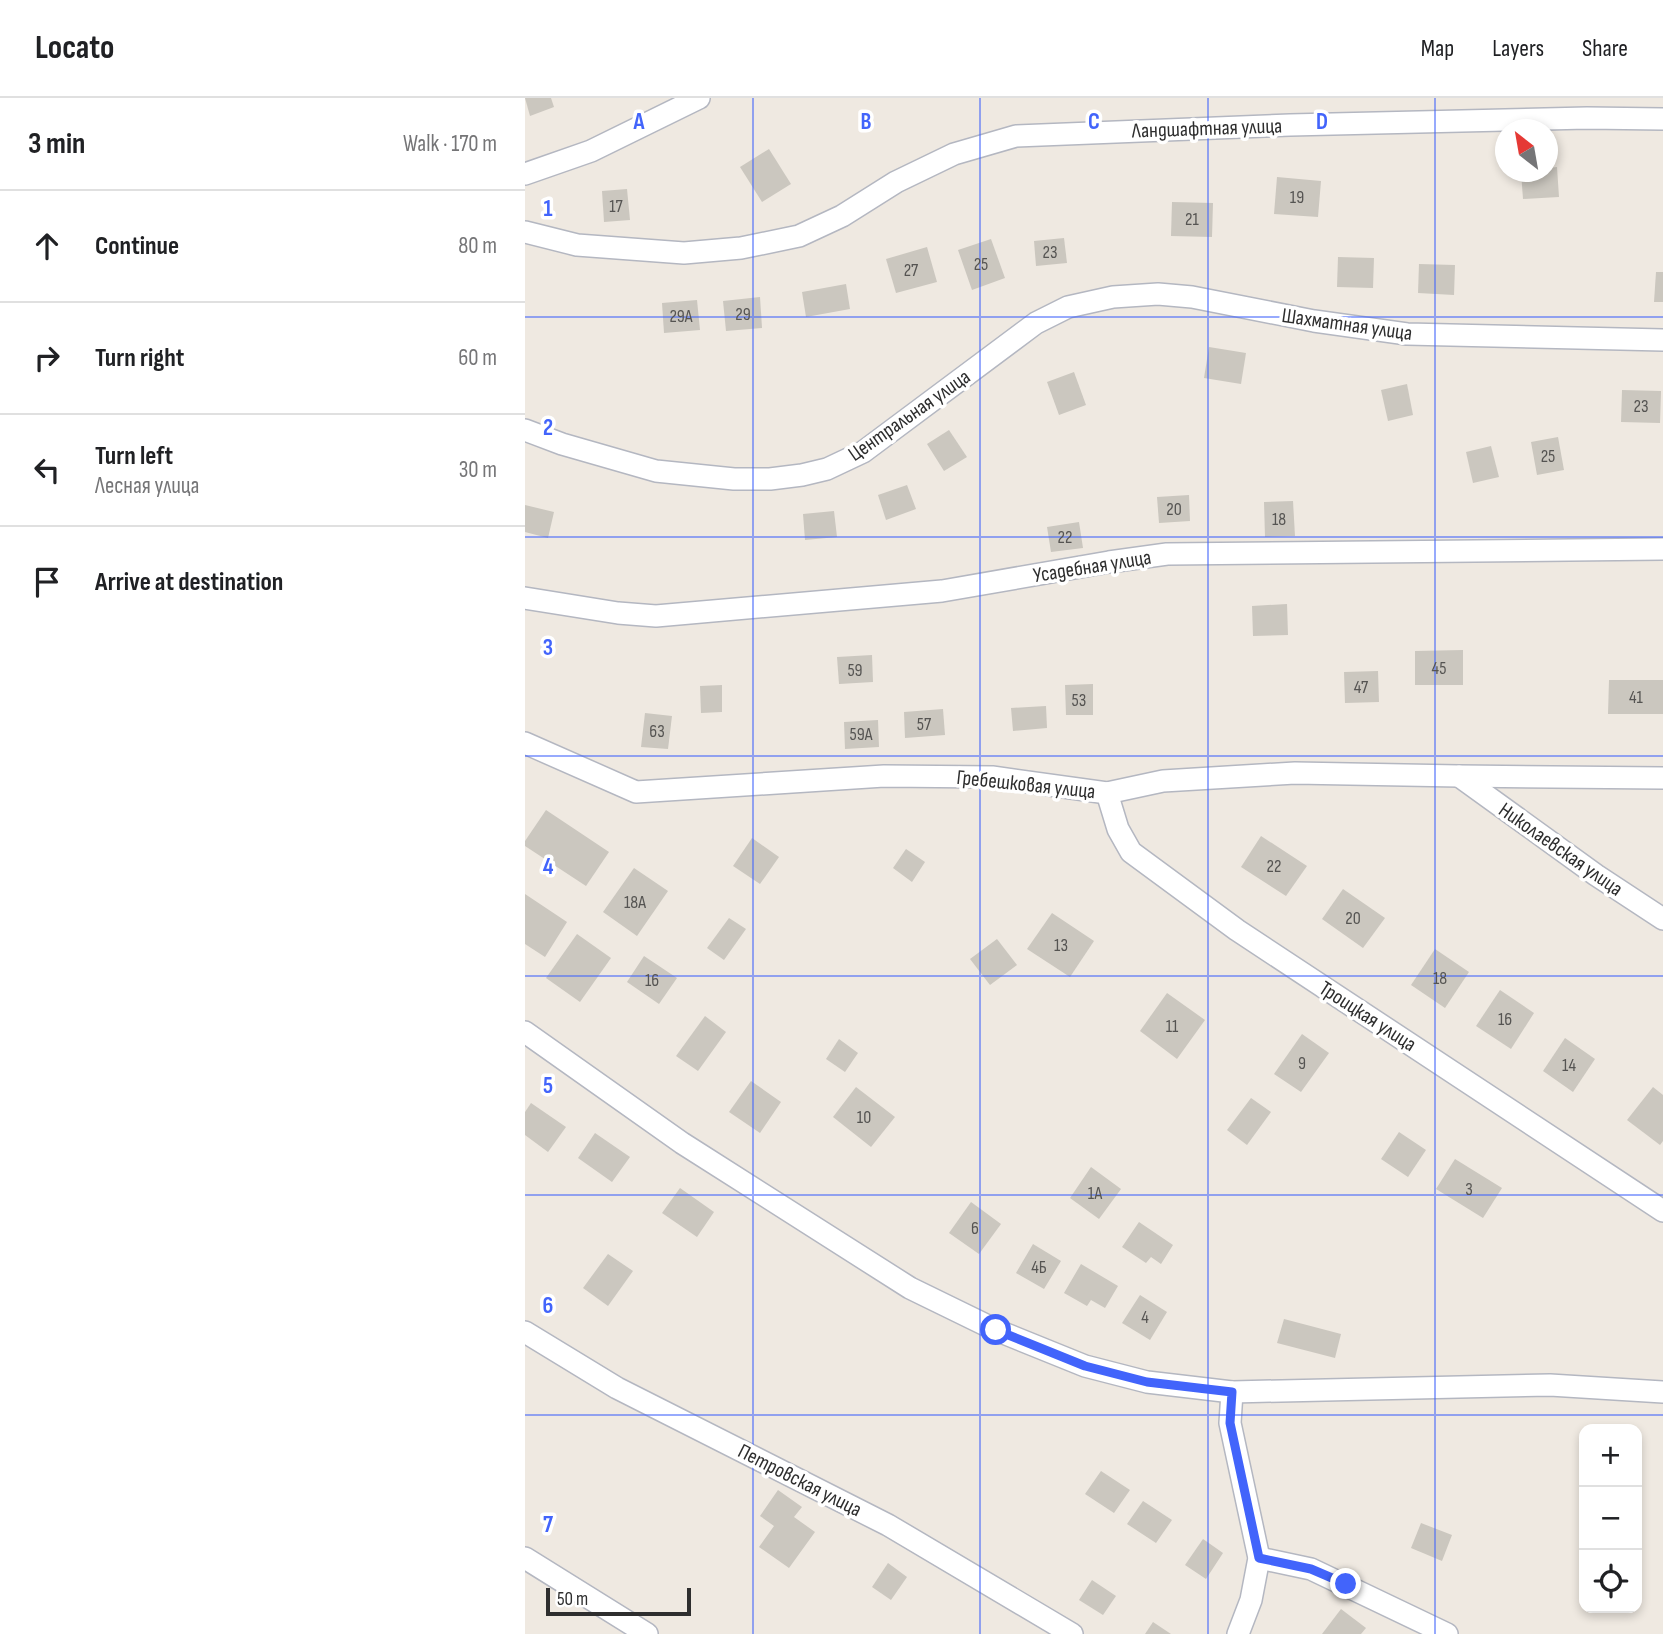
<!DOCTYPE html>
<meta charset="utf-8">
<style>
:root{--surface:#fff;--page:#f6f6f6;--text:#202124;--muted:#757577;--line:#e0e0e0}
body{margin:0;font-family:"Sofia Sans Condensed",sans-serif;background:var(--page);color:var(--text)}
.controls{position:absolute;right:21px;bottom:21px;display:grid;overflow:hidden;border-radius:14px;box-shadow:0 4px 10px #0003}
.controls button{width:63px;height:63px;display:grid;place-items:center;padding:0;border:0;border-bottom:2px solid var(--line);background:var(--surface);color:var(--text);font:35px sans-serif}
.compass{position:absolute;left:970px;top:21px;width:63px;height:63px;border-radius:50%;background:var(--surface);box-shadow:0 4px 10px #0003;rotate:329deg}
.scale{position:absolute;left:21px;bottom:18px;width:145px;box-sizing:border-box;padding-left:7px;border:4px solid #2e2e2e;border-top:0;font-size:19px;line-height:24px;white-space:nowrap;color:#2e2e2e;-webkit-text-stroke:5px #fff;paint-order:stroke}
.stop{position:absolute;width:21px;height:21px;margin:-16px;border:5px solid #4264fb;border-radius:50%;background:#fff}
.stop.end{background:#4264fb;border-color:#fff;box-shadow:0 2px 7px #0008}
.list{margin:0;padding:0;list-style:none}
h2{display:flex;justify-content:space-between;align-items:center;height:91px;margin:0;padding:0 28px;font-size:30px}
h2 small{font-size:23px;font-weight:400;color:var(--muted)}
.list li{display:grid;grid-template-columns:46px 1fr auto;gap:21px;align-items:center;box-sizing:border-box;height:112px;padding:0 28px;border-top:2px solid var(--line)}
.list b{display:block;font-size:26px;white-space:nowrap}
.list p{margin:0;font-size:23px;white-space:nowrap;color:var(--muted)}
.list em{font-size:23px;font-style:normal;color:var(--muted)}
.icon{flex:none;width:38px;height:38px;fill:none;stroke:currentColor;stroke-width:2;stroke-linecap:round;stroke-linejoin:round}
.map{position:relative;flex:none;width:1138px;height:1536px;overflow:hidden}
header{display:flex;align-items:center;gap:42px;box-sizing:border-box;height:98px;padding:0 35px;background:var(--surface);border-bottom:2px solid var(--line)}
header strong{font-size:33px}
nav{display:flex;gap:38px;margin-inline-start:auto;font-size:24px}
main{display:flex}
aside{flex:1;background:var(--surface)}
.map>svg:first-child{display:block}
.building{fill:#cbc7bf}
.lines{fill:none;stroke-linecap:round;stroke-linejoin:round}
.street-casing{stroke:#b4b7c1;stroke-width:24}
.street{stroke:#fff;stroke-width:21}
.route{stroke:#4264fb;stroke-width:9}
.grid{fill:none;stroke:#4264fb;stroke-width:2;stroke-opacity:0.55}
.labels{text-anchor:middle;stroke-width:7;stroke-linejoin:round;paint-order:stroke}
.number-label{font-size:18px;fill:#555452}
.street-label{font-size:21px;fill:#2e2e2e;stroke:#fff}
.grid-label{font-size:23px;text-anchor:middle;font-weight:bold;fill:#4264fb;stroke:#fff;stroke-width:7;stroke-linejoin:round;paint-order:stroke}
</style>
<header>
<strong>Locato</strong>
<nav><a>Map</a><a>Layers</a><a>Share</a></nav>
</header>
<main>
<aside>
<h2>3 min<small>Walk · 170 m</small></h2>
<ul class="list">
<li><svg class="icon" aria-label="ahead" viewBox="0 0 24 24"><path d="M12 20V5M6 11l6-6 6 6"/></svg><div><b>Continue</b></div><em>80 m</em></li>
<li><svg class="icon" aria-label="right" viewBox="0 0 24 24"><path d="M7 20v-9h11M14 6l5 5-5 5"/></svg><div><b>Turn right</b></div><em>60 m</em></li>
<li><svg class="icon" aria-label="left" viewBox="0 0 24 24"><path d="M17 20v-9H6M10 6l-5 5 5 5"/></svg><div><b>Turn left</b><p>Лесная улица</p></div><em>30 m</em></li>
<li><svg class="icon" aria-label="arrive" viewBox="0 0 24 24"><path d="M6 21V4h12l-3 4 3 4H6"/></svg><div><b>Arrive at destination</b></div></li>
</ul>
</aside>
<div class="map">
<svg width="1138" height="1536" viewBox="0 0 1138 1536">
<rect width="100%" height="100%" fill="#efe9e1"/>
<!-- building -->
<g class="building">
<path d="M0,0H26L29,9L5,18Z"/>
<path d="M244,51L266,86L237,104L215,69Z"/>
<path d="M1032,69L1034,99L998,101L996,74H1023V70Z"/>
<path d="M752,79L796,83L793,119L749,116Z"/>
<path d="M102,91L105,122L79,124L77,93Z"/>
<path d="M647,104L688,105L687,139L646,138Z"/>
<path d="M539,140L542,165L511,168L509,143Z"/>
<path d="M466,141L480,180L447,192L433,152Z"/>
<path d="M402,149L412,184L371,195L361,161Z"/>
<path d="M813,159L849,160L848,190L812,189Z"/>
<path d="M894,166L930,167L929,197L893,195Z"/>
<path d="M1131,174H1138V204H1129Z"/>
<path d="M321,186L325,211L281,219L277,194Z"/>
<path d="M235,199L237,230L201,233L198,203Z"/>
<path d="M172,202L175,232L139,235L137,205Z"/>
<path d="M684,249L721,255L716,286L679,280Z"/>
<path d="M549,274L561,307L534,317L522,284Z"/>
<path d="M882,286L888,317L863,323L856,292Z"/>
<path d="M1097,292L1136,293L1135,325L1096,324Z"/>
<path d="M424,332L442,359L419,373L402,346Z"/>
<path d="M1033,339L1039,372L1012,377L1006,344Z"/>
<path d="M966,348L974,379L948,385L941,354Z"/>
<path d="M382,387L391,411L361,422L353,397Z"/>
<path d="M664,397L665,423L634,425L632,399Z"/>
<path d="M768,403L770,438L740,439L739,404Z"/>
<path d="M0,407L29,414L23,440L0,434Z"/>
<path d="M309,413L312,439L280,442L278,416Z"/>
<path d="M554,424L558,450L526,454L522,429Z"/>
<path d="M762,506L763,537L728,538L727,508Z"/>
<path d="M938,552V587H890V553Z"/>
<path d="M347,557L348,584L314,586L312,559Z"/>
<path d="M853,573L854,604L820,605L819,574Z"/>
<path d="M1084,582H1138V616H1083Z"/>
<path d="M568,586V617H541L540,587Z"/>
<path d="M197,587V614L176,615L175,588Z"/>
<path d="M521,608L522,630L488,633L486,610Z"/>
<path d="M418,611L420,637L380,640L379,614Z"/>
<path d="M120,615L147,618L143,651L116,649Z"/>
<path d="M353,622L354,649L320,651L319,624Z"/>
<path d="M21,712L84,754L61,788L0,748V743Z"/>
<path d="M736,738L782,768L761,798L716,769Z"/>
<path d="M227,740L254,759L235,786L208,768Z"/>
<path d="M381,751L400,764L387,784L368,770Z"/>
<path d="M109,770L143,793L112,838L78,814Z"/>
<path d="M818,791L860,820L838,850L797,821Z"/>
<path d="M0,796L42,824L20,859L0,846Z"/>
<path d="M527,815L569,843L545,879L502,851Z"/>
<path d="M204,820L221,831L199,862L182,850Z"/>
<path d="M52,836L86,860L55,904L21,880Z"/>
<path d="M472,841L492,867L465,887L445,861Z"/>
<path d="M910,851L944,874L920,910L886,887Z"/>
<path d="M119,858L152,880L134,906L102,884Z"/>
<path d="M975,892L1009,915L986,951L951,928Z"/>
<path d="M642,895L680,922L652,961L615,933Z"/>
<path d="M180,918L201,934L173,973L151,958Z"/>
<path d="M777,936L804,955L776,994L749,976Z"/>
<path d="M1040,940L1070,961L1048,994L1018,973Z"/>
<path d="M314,941L333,955L320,974L301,961Z"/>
<path d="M226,983L256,1004L235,1035L204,1014Z"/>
<path d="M331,989L370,1019L346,1049L308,1019Z"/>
<path d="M1128,989L1138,997V1043L1135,1047L1102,1022Z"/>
<path d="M726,1000L746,1014L722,1047L702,1032Z"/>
<path d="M6,1005L41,1029L23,1054L0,1037V1014Z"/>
<path d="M874,1034L901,1052L883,1079L856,1061Z"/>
<path d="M70,1035L105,1059L87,1084L53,1060Z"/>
<path d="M930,1061L977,1090L958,1120L911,1091Z"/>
<path d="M566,1069L596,1091L574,1121L545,1100Z"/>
<path d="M155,1090L189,1114L172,1139L137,1115Z"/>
<path d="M446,1104L476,1126L454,1156L424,1135Z"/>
<path d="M614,1124L648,1147L636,1166L626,1159L621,1165L597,1149Z"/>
<path d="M508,1146L536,1163L519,1191L491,1175Z"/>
<path d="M83,1156L108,1173L83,1208L58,1190Z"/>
<path d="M556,1166L593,1188L580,1210L566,1202L562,1208L539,1195Z"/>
<path d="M615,1197L642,1214L625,1242L597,1225Z"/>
<path d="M759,1221L816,1236L810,1260L752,1245Z"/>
<path d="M576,1373L605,1392L589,1415L560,1396Z"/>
<path d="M253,1392L277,1409L269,1419L290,1434L264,1470L234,1449L249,1428L235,1418Z"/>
<path d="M618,1403L647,1422L631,1445L602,1426Z"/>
<path d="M896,1425L927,1437L917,1463L886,1450Z"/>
<path d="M678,1441L698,1455L681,1481L660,1467Z"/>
<path d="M363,1465L382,1479L366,1502L347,1489Z"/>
<path d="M567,1482L591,1498L578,1517L554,1502Z"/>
<path d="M816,1511L841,1530L836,1536H797Z"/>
<path d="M628,1524L646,1536H620Z"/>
</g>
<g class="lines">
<!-- street casing -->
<g class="street-casing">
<g id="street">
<path d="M0,76L66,53L174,0"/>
<path d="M0,134L52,147L159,155L216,150L274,138L317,118L371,84L429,56L491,38L765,27L1062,20L1138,21"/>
<path d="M0,332L37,346L131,373L209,381H245L277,377L302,371L338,354L511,225L543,209L588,199L633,196L667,199L789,223L882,236L1138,242"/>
<path d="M0,500L93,515L131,518L417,493L584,464L642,456L1138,451"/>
<path d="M0,645L111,694L359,678L467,679L582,695L638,683L770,675L934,678L1138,680"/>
<path d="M934,678L1071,777L1138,821"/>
<path d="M582,695L593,731L606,754L712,832L1138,1113"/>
<path d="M0,934L157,1045L385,1190L471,1232L560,1268L622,1284L707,1294L1025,1287L1138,1294"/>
<path d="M0,1234L92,1290L363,1427L547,1536"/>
<path d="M707,1294L705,1325L734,1460L726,1502L713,1536"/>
<path d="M0,1460L122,1536"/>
<path d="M734,1460L786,1471L922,1536"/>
</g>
</g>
<!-- street -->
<use href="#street" class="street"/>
</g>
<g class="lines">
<!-- route -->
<path class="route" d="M471,1232L560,1268L622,1284L707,1294L705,1325L734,1460L786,1471L821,1486"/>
</g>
<!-- grid -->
<path class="grid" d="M228,0V1536M455,0V1536M683,0V1536M910,0V1536M0,219H1138M0,439H1138M0,658H1138M0,878H1138M0,1097H1138M0,1317H1138"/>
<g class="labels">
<!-- number labels -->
<g class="number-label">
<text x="772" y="105">19</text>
<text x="91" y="114">17</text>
<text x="667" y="127">21</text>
<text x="525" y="160">23</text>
<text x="456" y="172">25</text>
<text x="386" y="178">27</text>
<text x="218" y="222">29</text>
<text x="156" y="224">29А</text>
<text x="1116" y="314">23</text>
<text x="1023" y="364">25</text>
<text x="649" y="417">20</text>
<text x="754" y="427">18</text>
<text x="540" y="445">22</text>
<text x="914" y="576">45</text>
<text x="330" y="578">59</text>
<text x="836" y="595">47</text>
<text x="1111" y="605">41</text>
<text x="554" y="608">53</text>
<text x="399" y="632">57</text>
<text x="132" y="639">63</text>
<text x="336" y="642">59А</text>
<text x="749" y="774">22</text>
<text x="110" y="810">18А</text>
<text x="828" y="826">20</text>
<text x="536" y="853">13</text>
<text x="915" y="886">18</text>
<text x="127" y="888">16</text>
<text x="980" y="927">16</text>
<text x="647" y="934">11</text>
<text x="777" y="971">9</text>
<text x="1044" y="973">14</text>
<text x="339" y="1025">10</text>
<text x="944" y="1097">3</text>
<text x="570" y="1101">1А</text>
<text x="450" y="1136">6</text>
<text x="514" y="1175">4Б</text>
<text x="620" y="1225">4</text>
</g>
<!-- street labels -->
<g class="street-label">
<text transform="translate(682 30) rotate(-2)" y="7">Ландшафтная улица</text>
<text transform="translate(822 226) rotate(8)" y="7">Шахматная улица</text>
<text transform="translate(384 317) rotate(-35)" y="7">Центральная улица</text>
<text transform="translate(567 468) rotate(-9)" y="7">Усадебная улица</text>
<text transform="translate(501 686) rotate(6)" y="7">Гребешковая улица</text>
<text transform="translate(1036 751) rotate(35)" y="7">Николаевская улица</text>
<text transform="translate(843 918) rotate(33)" y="7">Троицкая улица</text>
<text transform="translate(275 1382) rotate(27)" y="7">Петровская улица</text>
</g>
</g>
<g class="grid-label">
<text x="114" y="31">A</text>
<text x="341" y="31">B</text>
<text x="569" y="31">C</text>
<text x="797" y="31">D</text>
<text x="23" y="118">1</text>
<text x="23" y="337">2</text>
<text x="23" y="557">3</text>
<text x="23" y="776">4</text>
<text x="23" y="995">5</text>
<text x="23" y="1215">6</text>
<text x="23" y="1434">7</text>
</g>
</svg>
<div class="controls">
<button>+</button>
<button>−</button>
<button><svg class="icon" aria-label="locate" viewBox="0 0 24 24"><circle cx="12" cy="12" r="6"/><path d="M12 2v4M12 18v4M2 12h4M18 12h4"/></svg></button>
</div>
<svg class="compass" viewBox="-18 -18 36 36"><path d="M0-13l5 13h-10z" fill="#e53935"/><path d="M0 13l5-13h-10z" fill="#757577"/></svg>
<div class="scale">50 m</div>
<div class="stop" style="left:471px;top:1232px"></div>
<div class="stop end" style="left:821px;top:1486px"></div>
</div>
</main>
